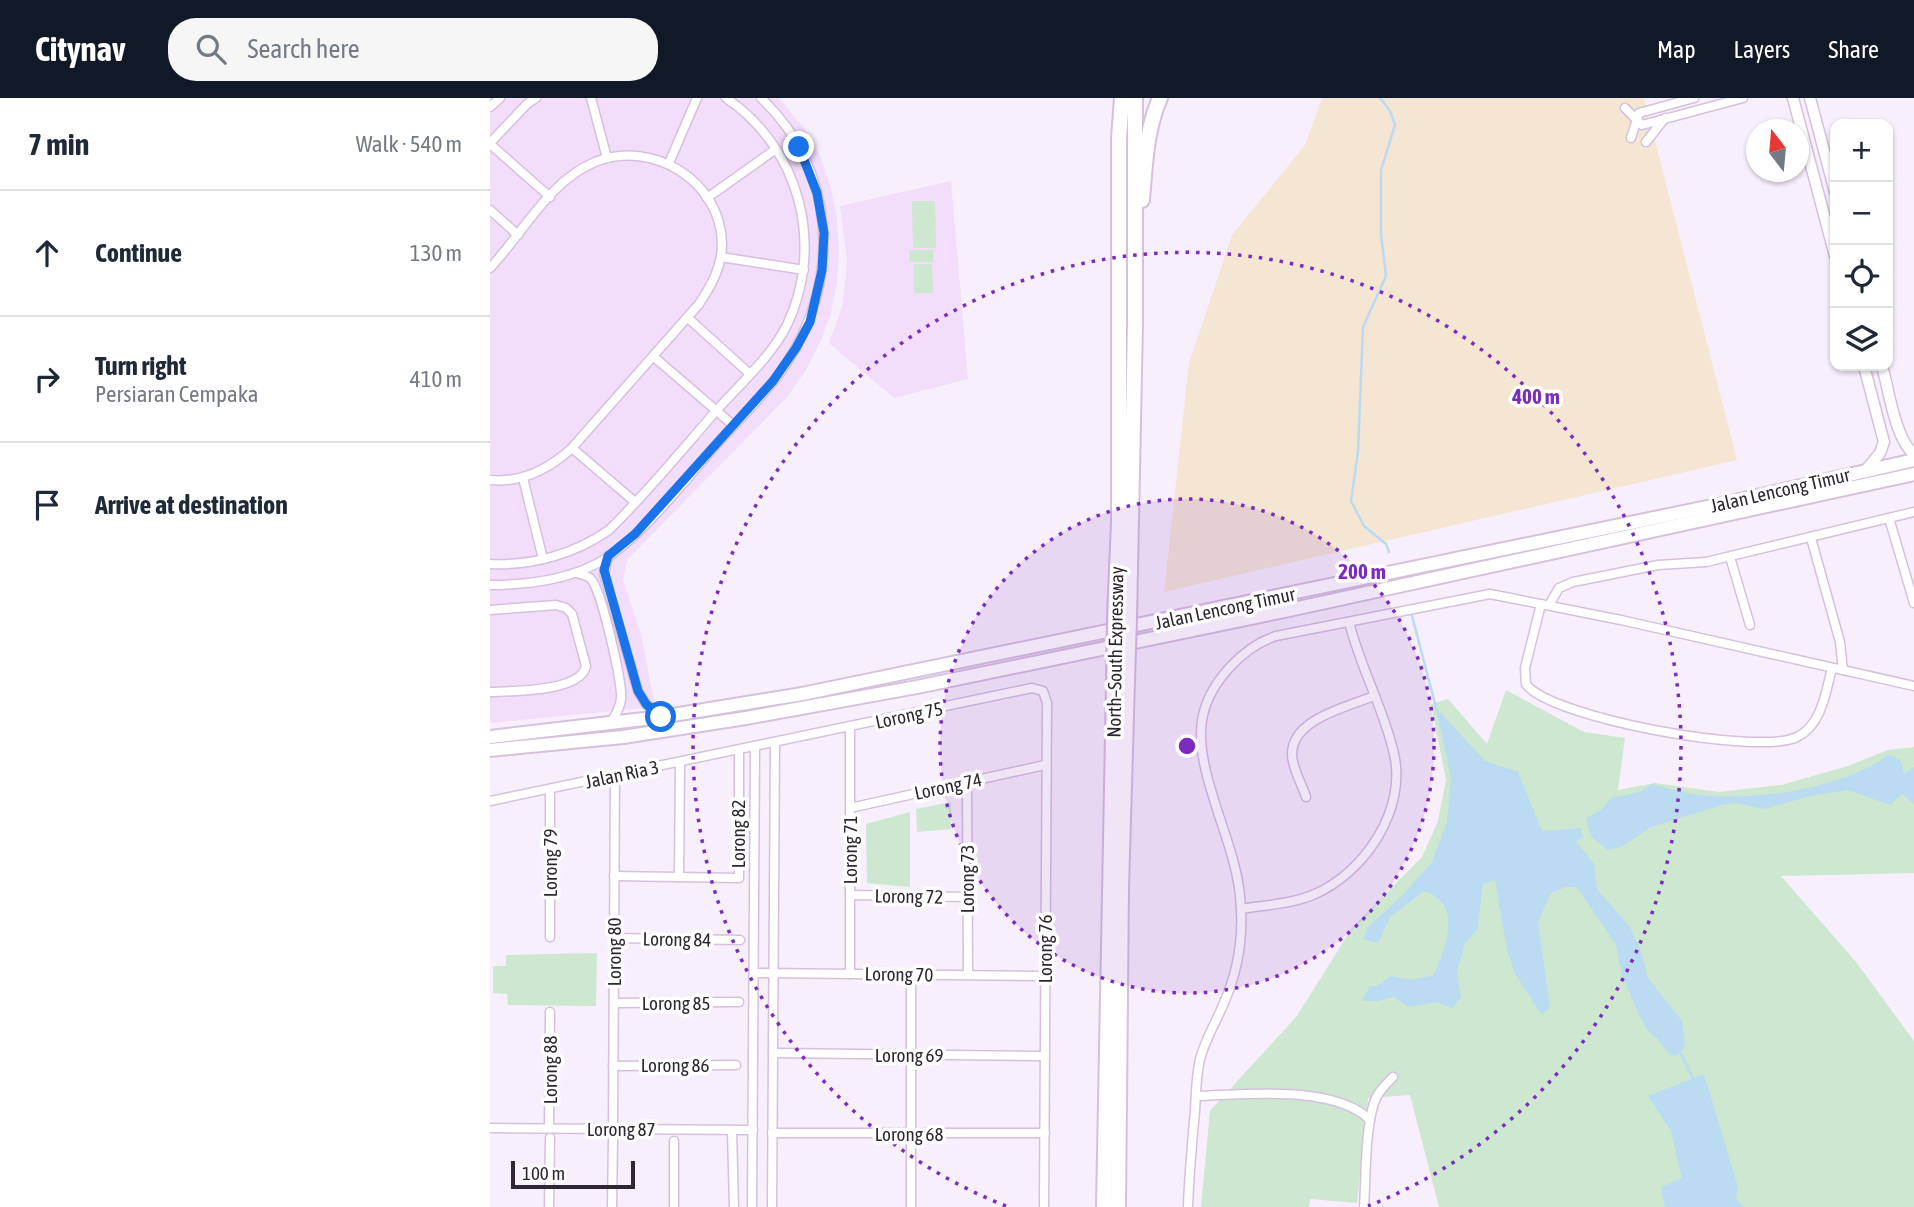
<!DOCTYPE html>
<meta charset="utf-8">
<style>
:root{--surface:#fff;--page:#f6f6f7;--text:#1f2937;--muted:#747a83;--line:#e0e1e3;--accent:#111827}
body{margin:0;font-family:"Asap Condensed",sans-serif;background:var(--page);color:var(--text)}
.controls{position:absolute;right:21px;top:21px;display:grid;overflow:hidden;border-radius:14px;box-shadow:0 2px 5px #0004}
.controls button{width:63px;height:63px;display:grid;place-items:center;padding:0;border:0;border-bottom:2px solid var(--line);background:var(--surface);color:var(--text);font:35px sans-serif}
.compass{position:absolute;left:1256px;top:21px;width:63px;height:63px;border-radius:50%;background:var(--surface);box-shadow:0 2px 5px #0004;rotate:344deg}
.scale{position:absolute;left:21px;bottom:18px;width:124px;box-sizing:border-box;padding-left:7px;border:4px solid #2e2631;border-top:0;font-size:19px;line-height:24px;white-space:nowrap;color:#2e2631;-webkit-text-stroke:5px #fff;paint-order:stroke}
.stop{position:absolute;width:21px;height:21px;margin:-16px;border:5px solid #1a73e8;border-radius:50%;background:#fff}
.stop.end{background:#1a73e8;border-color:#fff;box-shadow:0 2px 7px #0008}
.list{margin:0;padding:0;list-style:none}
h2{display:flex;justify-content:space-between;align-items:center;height:91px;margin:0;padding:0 28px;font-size:30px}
h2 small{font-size:23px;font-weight:400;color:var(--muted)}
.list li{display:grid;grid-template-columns:46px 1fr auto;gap:21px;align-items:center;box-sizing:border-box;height:126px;padding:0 28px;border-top:2px solid var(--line)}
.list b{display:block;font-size:26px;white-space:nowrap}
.list p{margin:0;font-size:23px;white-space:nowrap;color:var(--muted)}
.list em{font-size:23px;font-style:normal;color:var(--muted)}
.icon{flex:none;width:38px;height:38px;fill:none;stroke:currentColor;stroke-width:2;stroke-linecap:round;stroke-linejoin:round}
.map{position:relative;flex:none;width:1424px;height:1109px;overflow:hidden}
header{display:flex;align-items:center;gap:42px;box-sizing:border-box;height:98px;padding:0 35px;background:var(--accent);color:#fff}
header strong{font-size:33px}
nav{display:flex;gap:38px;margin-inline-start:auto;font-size:24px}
.search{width:490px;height:63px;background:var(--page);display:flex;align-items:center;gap:18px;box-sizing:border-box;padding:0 24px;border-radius:28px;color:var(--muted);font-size:26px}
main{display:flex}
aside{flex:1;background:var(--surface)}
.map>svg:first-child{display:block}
.built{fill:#f2ddfb}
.industrial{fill:#f5e6d3}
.green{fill:#cde7d0}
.water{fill:#badbf2}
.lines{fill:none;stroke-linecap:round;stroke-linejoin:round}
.stream{stroke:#badbf2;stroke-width:2.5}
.minor-casing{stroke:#d5c1de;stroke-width:11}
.tertiary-casing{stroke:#d5c1de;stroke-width:13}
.trunk-casing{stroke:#d5c1de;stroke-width:16}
.motorway-casing{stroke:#d5c1de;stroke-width:18}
.minor{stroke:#fff;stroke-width:8}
.tertiary{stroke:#fff;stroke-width:10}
.trunk{stroke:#fff;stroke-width:12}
.motorway{stroke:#fff;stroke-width:14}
.motorway-bridge-casing{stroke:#d5c1de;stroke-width:18;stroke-linecap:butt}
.motorway-bridge{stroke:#fff;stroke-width:14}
.route{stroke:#1a73e8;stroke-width:9}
.ring{fill:none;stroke:#7b2cbf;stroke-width:3.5;stroke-dasharray:3.5 7}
.labels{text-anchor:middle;stroke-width:7;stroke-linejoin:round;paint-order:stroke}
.street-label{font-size:19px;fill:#2e2631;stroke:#fff}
.centre{fill:#7b2cbf;stroke:#fff;stroke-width:3.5}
.ring-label{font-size:21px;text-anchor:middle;font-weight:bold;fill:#7b2cbf;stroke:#fff;stroke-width:7;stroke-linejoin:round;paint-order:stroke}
</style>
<header>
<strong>Citynav</strong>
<div class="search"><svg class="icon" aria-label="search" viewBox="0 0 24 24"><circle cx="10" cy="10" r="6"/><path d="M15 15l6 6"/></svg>Search here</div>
<nav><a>Map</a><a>Layers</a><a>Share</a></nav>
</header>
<main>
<aside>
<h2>7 min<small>Walk · 540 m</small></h2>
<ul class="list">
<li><svg class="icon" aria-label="ahead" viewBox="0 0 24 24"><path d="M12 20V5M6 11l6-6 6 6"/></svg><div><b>Continue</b></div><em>130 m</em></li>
<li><svg class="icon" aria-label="right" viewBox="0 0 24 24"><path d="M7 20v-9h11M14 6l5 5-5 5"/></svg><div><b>Turn right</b><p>Persiaran Cempaka</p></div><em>410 m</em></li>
<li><svg class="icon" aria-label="arrive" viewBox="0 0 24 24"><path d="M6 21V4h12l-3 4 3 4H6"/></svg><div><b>Arrive at destination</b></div></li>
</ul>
</aside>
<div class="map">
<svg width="1424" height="1109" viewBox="0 0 1424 1109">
<rect width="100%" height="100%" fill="#f7effb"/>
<!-- built -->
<g class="built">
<path d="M0,0H289L317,34L331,60L341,90L347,121L349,152L347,184L341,215L330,244L316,272L298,298L137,462L133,482L151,536L165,609L0,625Z"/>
<path d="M461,83L478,281L404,300L339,245L353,206L357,164L350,108Z"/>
</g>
<!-- industrial -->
<path class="industrial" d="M832,0H1154L1247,362L674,494L699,265L742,137L815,47Z"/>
<!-- green -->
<g class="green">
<path d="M422,103H445L446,150H423Z"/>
<rect x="419" y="152" width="24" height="12"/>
<path d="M424,166H442L443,195H424Z"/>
<path d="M1016,592L1094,634L1135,640L1128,692L1165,685L1229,694L1291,687L1358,668L1398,652L1424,649V775L1291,778L1366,864L1424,943V1109H949L920,997L878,1000L867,1105L820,1101L819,1109H711L720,1013L807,918L862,830L932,759L948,723L956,682L941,606L958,601L997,646Z"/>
<path d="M461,704V731L427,734L426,711Z"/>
<path d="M420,714V789L377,785L376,726Z"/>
<path d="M107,855L106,908L18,907L17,896L3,895V868H16V857Z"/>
</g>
<!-- water -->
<g class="water">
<path d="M946,610L995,663L1028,674L1052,733L1090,730L1093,739L1086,744L1104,765L1107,791L1139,828L1151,853L1158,880L1192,923L1195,949L1186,958L1179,956L1168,941L1158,933L1148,915L1132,877L1126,847L1087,789H1076L1061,795L1048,824L1060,910L1051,916L1024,874L1017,852L1005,782L993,786L987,832L975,845L967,873L971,899L962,910L947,904L919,909L903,899L890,903H872L880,888H887L901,878L922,882L944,877C955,851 974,805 934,793L900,819L888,845L873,841L878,829L912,798L942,764L957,724L961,680Z"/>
<path d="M1398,657L1410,661L1414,676L1424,669V706L1412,696L1400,707L1358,692L1320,698L1274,711L1247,705L1232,707L1161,729L1131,749L1117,752L1101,738L1096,720L1111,712L1121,700L1150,694L1162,686C1177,690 1194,695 1210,697C1265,703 1354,691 1398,657Z"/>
<path d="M1214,976L1248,1089L1246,1101L1254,1109H1175L1171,1089L1192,1080L1181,1033L1158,998Z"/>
</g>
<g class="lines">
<!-- stream -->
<g class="stream">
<path d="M890,0L900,13L905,27L891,72V136L896,178L873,229L868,354L861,403L874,428L896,446L899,454"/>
<path d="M922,518L947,613"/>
<path d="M1189,952L1203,980"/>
</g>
<!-- minor casing -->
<g class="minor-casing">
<g id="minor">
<path d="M101,0L117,60"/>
<path d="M0,9L10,0"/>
<path d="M1135,10L1152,27L1253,0"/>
<path d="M1141,40L1149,15L1204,0"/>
<path d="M1156,44L1175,20"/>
<path d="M0,45L37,6L46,0"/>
<path d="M0,46L60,99"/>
<path d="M179,65L207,0"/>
<path d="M217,100L286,51"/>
<path d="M0,112L28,137"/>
<path d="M231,159L314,172"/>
<path d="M0,170C33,135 59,83 105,64C163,41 231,83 232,146C232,169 221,188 209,206L82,350C59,371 32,385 0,382"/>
<path d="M198,220L260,276"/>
<path d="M164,259L243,327"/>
<path d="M82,350L145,404"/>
<path d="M33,380L53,461"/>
<path d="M1399,420L1424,505"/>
<path d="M1321,440L1350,544L1353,572"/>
<path d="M118,458L114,476L148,593L156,606L171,619"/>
<path d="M1240,459L1260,527"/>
<path d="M0,466C42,468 85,456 119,432C157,395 191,353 226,313C250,286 281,259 297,227C335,147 310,50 236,0"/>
<path d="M86,475C91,476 97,477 101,481C111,491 133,586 131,601C130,611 125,618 120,626"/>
<path d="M0,487C36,487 76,482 108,465C146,445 195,383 224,349C248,322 276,296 296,266C352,182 346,70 271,0"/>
<path d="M1051,506L1035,570L1036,586C1060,620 1269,658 1307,639C1332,627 1336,593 1342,570"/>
<path d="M1059,507L1069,490L1083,484L1168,467L1216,464L1424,414"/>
<path d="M0,512L66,507L76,510L82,516L96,568C91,594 22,593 0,594"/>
<path d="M477,684L478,877"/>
<path d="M816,699C812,686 802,670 802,656C802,621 857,609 884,598"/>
<path d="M0,703L542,590L553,593L557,605L554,1109"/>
<path d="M360,710L555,667"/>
<path d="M124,778L249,780V652"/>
<path d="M189,779L190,664"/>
<path d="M360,797L477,799"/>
<path d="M751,811C775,807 803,806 825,796C875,774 917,711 904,656C894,611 870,569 859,524"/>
<path d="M60,839V691"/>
<path d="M124,840L250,842"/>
<path d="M264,875L555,878"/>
<path d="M360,876V629"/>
<path d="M421,877V1109"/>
<path d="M124,905L249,904"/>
<path d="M283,955L555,958"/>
<path d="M123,968L246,967"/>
<path d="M706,998C754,997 844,986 880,1022"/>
<path d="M0,1030L263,1032"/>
<path d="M59,1030L60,914"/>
<path d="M123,1031L125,677"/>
<path d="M242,1032L244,1109"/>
<path d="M282,1035H555"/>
<path d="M59,1109L60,1040"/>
<path d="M122,1109L123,1040"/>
<path d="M184,1109V1043"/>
<path d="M262,1109L265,649"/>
<path d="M282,1109L285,644"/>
<path d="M698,1109C699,1077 702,1045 705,1013C706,996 706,978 710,961C715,942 726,924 733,907C749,872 754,835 750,798C745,741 701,669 713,617C721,583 753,549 786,538L1000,496L1131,522L1424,588"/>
<path d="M874,1109C876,1079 875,1033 884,1005C887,995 895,987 903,979"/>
</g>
</g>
<!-- tertiary casing -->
<g class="tertiary-casing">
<g id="tertiary">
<path d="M1303,0L1345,158"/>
<path d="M1320,0L1345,94"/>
<path d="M1374,268L1394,344L1390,355L1376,372"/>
<path d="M1392,268C1399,292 1405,341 1424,356"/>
</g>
</g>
<!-- trunk casing -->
<g class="trunk-casing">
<g id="trunk">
<path d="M0,639L171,619L312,596L1232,406L1424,362"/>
<path d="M0,652L133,639L256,620L427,589L799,512L1424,376"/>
</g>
</g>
<!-- motorway casing -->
<g class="motorway-casing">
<g id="motorway">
<path d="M652,102C655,67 656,32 670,0"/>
<path d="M625,518L629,424V41L632,0"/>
<path d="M639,520L645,226V0"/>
<path d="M614,1109L624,586"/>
<path d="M628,1109L631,791L637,583"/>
</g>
</g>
<!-- minor -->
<use href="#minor" class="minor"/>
<!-- tertiary -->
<use href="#tertiary" class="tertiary"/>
<!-- trunk -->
<use href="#trunk" class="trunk"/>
<!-- motorway -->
<use href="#motorway" class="motorway"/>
<!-- motorway-bridge casing -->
<g class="motorway-bridge-casing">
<g id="motorway-bridge">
<path d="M637,583L639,520"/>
<path d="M624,586L625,518"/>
</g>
</g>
<!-- motorway-bridge -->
<use href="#motorway-bridge" class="motorway-bridge"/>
</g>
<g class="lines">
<!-- route -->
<path class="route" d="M171,619L156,606L148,593L114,472L118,458L145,436L283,283L306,250L320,224L332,172L334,135L327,95L309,49"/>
</g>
<!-- distance rings -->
<circle cx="697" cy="648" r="247" fill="#7b2cbf" fill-opacity=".12"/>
<g class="ring">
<circle cx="697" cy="648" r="247"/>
<path d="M516 1108A494 494 0 1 1 878 1108"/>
</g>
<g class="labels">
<!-- street labels -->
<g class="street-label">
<text transform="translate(1290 392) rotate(-13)" y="7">Jalan Lencong Timur</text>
<text transform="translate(735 510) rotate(-12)" y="7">Jalan Lencong Timur</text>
<text transform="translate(625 554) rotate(-89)" y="7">North–South Expressway</text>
<text transform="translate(419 617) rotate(-12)" y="7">Lorong 75</text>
<text transform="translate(132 676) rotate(-12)" y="7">Jalan Ria 3</text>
<text transform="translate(458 688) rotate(-12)" y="7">Lorong 74</text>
<text transform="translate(248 736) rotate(-90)" y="7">Lorong 82</text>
<text transform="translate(360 752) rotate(-90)" y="7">Lorong 71</text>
<text transform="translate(60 765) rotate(-90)" y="7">Lorong 79</text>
<text transform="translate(477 781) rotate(-90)" y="7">Lorong 73</text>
<text transform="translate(419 798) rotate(1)" y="7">Lorong 72</text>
<text transform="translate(187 841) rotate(1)" y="7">Lorong 84</text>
<text transform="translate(555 851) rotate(-90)" y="7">Lorong 76</text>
<text transform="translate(124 854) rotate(-90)" y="7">Lorong 80</text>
<text transform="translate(409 876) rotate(1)" y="7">Lorong 70</text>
<text x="186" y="912">Lorong 85</text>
<text x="419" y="964">Lorong 69</text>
<text x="185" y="974">Lorong 86</text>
<text transform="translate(60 972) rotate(-90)" y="7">Lorong 88</text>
<text x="131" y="1038">Lorong 87</text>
<text x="419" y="1043">Lorong 68</text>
</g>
</g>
<circle cx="697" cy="648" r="10" class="centre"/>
<g class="ring-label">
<text x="1046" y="306">400 m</text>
<text x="872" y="481">200 m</text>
</g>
</svg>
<div class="controls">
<button>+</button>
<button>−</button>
<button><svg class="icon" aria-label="locate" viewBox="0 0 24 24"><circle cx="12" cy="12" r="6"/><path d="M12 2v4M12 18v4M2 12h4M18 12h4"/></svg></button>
<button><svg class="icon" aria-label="layers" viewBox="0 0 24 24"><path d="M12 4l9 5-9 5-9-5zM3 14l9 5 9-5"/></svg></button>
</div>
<svg class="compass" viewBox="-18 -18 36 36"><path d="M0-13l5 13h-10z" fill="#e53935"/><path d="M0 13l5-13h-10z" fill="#747a83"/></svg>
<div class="scale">100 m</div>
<div class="stop" style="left:171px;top:619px"></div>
<div class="stop end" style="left:309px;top:49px"></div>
</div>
</main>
